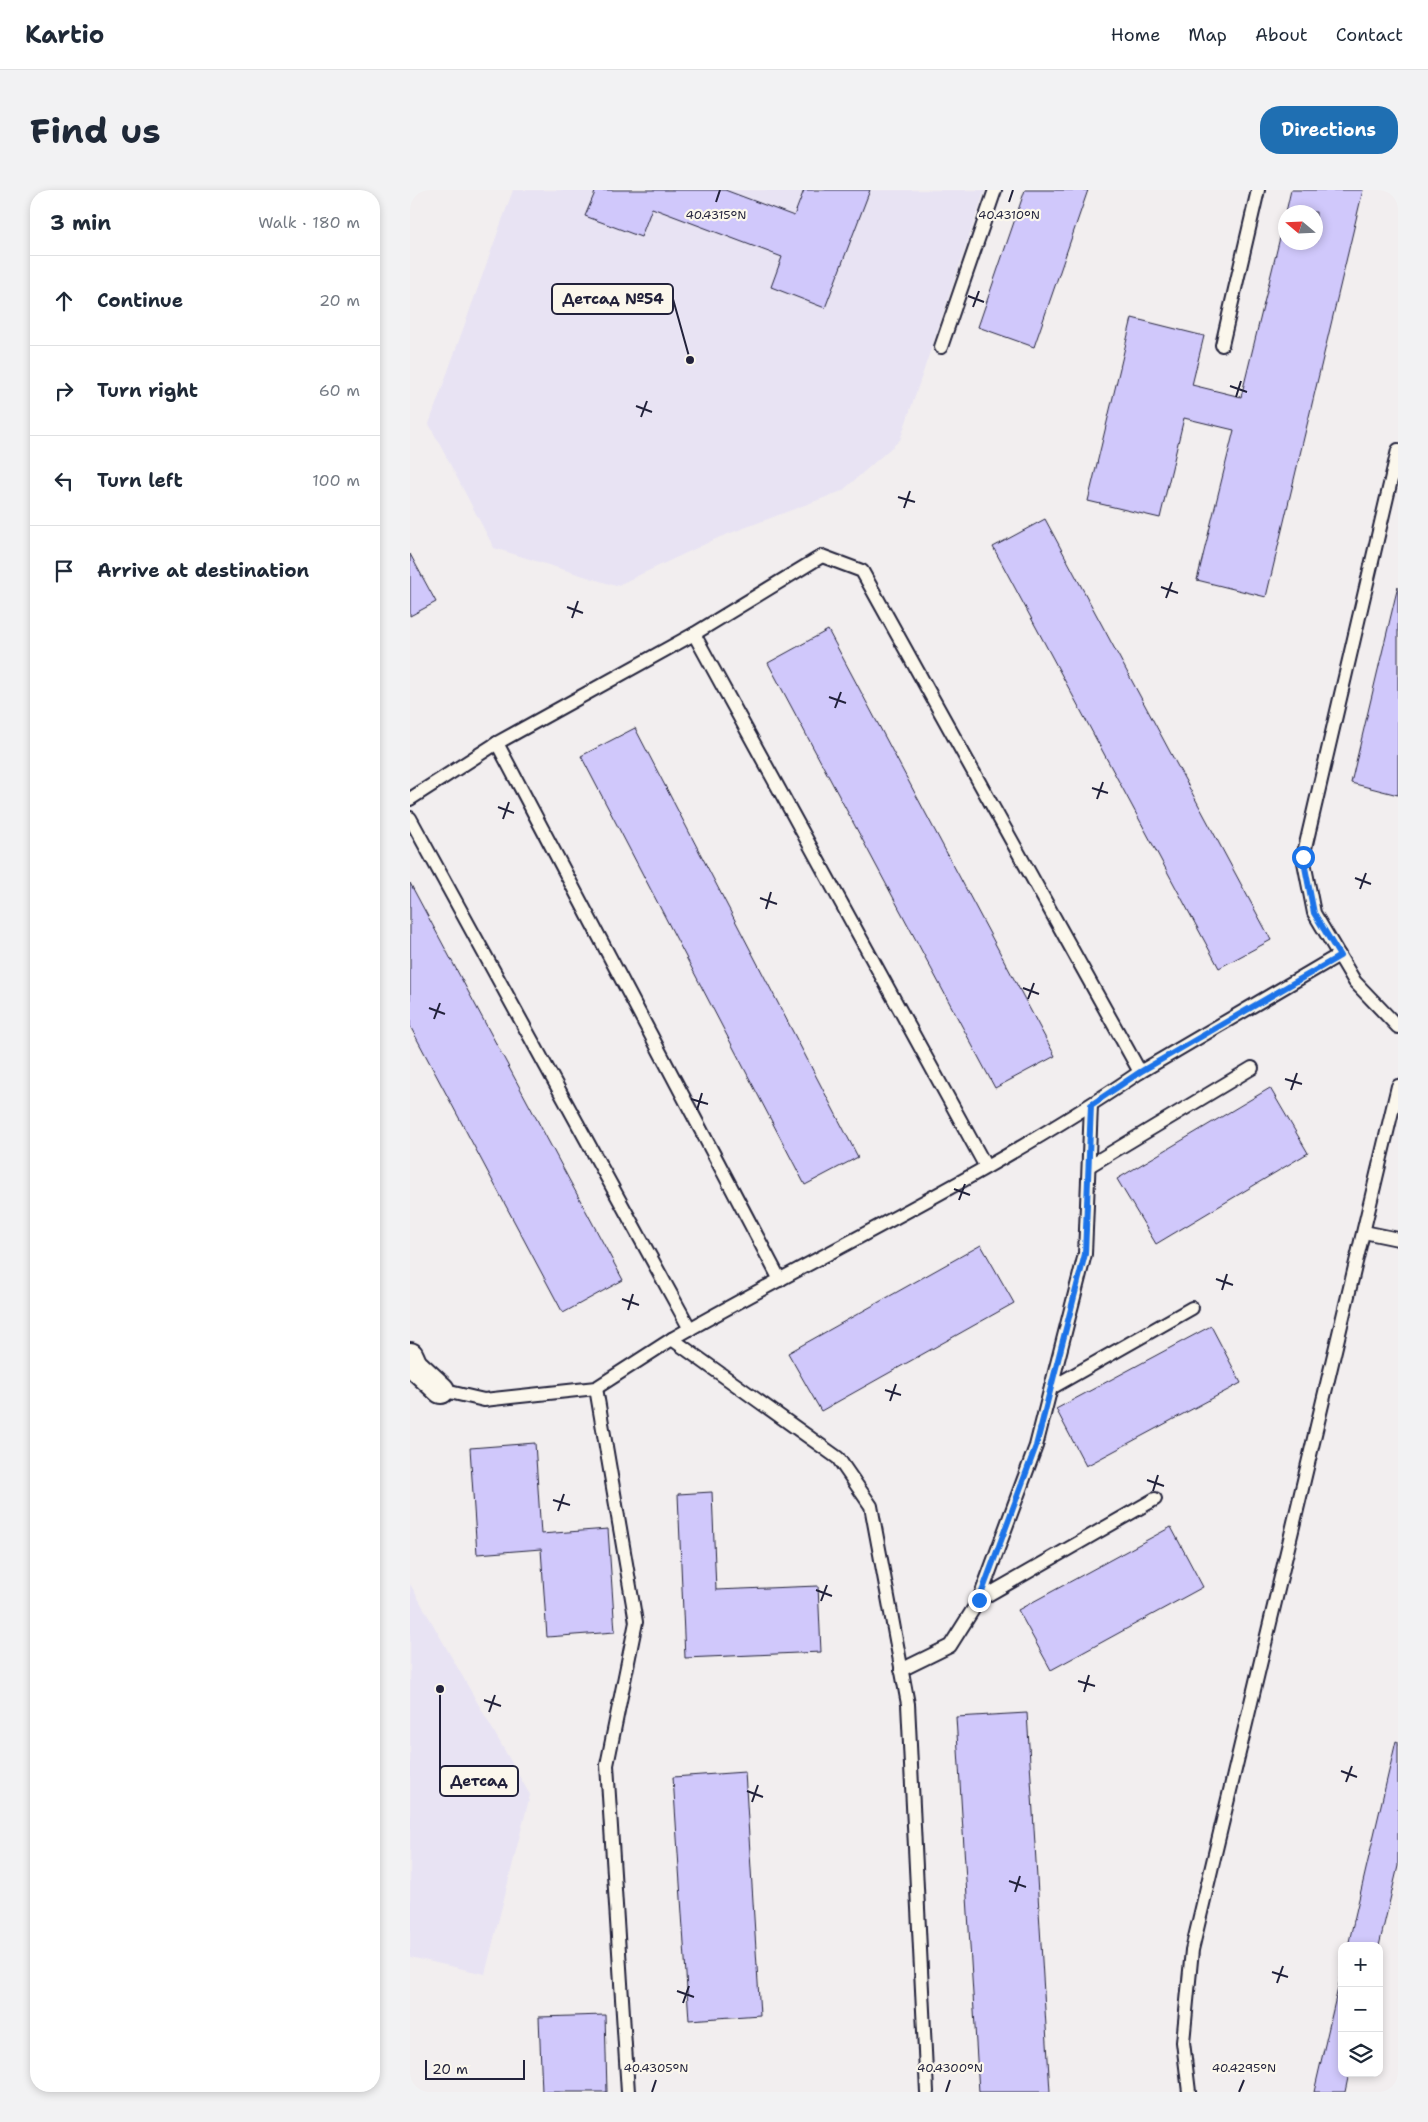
<!DOCTYPE html>
<meta charset="utf-8">
<style>
:root{--surface:#fff;--page:#f2f2f3;--text:#1f2937;--muted:#747a83;--line:#e0e1e3;--accent:#1f6fb2}
body{margin:0;font-family:"Shantell Sans",sans-serif;background:var(--page);color:var(--text)}
.controls{position:absolute;right:15px;bottom:15px;display:grid;overflow:hidden;border-radius:10px;box-shadow:0 2px 8px #0003}
.controls button{width:45px;height:45px;display:grid;place-items:center;padding:0;border:0;border-bottom:1px solid var(--line);background:var(--surface);color:var(--text);font:25px sans-serif}
.compass{position:absolute;left:868px;top:15px;width:45px;height:45px;border-radius:50%;background:var(--surface);box-shadow:0 2px 8px #0003;rotate:289deg}
.scale{position:absolute;left:15px;bottom:12px;width:100px;box-sizing:border-box;padding-left:5px;border:2px solid #22223b;border-top:0;font-size:14px;line-height:18px;white-space:nowrap;color:#22223b;-webkit-text-stroke:4px #fbf7ec;paint-order:stroke}
.stop{position:absolute;width:15px;height:15px;margin:-11px;border:4px solid #1a73e8;border-radius:50%;background:#fff}
.stop.end{background:#1a73e8;border-color:#fff;box-shadow:0 1px 5px #0008}
.list{margin:0;padding:0;list-style:none}
h2{display:flex;justify-content:space-between;align-items:center;height:65px;margin:0;padding:0 20px;font-size:21px}
h2 small{font-size:16px;font-weight:400;color:var(--muted)}
.list li{display:grid;grid-template-columns:32px 1fr auto;gap:15px;align-items:center;box-sizing:border-box;height:90px;padding:0 20px;border-top:1px solid var(--line)}
.list b{display:block;font-size:19px;white-space:nowrap}
.list em{font-size:16px;font-style:normal;color:var(--muted)}
.icon{flex:none;width:28px;height:28px;fill:none;stroke:currentColor;stroke-width:2;stroke-linecap:round;stroke-linejoin:round}
.map{position:relative;flex:none;width:988px;height:1902px;overflow:hidden;border-radius:20px}
header{display:flex;align-items:center;gap:30px;box-sizing:border-box;height:70px;padding:0 25px;background:var(--surface);border-bottom:1px solid var(--line)}
header strong{font-size:24px}
nav{display:flex;gap:28px;margin-inline-start:auto;font-size:18px}
.intro{display:flex;align-items:center;justify-content:space-between;box-sizing:border-box;height:120px;padding:0 30px}
h1{margin:0;font-size:35px}
.button{padding:12px 22px;border-radius:20px;background:var(--accent);color:#fff;font-size:18px;font-weight:700}
main{display:flex;gap:30px;padding:0 30px}
aside{flex:1;background:var(--surface);border-radius:20px;box-shadow:0 2px 8px #0003}
.map>svg:first-child{display:block}
.built{fill:#e8e3f3}
.building{fill:#d0c8fb;stroke:#22223b}
.lines{fill:none;stroke-linecap:round;stroke-linejoin:round}
.lane-casing{stroke:#22223b;stroke-width:16}
.street-casing{stroke:#22223b;stroke-width:30}
.lane{stroke:#fbf7ec;stroke-width:12}
.street{stroke:#fbf7ec;stroke-width:26}
.route{stroke:#1a73e8;stroke-width:6}
.ticks{fill:none;stroke:#22223b;stroke-width:2}
.ticks-label{font-size:12px;text-anchor:middle;fill:#22223b;stroke:#fbf7ec;stroke-width:4.5;stroke-linejoin:round;paint-order:stroke}
.leader{fill:none;stroke:#22223b;stroke-width:2}
.callout-dot{fill:#22223b;stroke:#fbf7ec;stroke-width:2}
.callout{fill:#fbf7ec;stroke:#22223b;stroke-width:2}
.callout-label{font-size:15px;text-anchor:middle;font-weight:bold;fill:#22223b}
</style>
<header>
<strong>Kartio</strong>
<nav><a>Home</a><a>Map</a><a>About</a><a>Contact</a></nav>
</header>
<div class="intro"><h1>Find us</h1><a class="button">Directions</a></div>
<main>
<aside>
<h2>3 min<small>Walk · 180 m</small></h2>
<ul class="list">
<li><svg class="icon" aria-label="ahead" viewBox="0 0 24 24"><path d="M12 20V5M6 11l6-6 6 6"/></svg><div><b>Continue</b></div><em>20 m</em></li>
<li><svg class="icon" aria-label="right" viewBox="0 0 24 24"><path d="M7 20v-9h11M14 6l5 5-5 5"/></svg><div><b>Turn right</b></div><em>60 m</em></li>
<li><svg class="icon" aria-label="left" viewBox="0 0 24 24"><path d="M17 20v-9H6M10 6l-5 5 5 5"/></svg><div><b>Turn left</b></div><em>100 m</em></li>
<li><svg class="icon" aria-label="arrive" viewBox="0 0 24 24"><path d="M6 21V4h12l-3 4 3 4H6"/></svg><div><b>Arrive at destination</b></div></li>
</ul>
</aside>
<div class="map">
<svg width="988" height="1902" viewBox="0 0 988 1902">
<rect width="100%" height="100%" fill="#f2eeef"/>
<filter id="ink" filterUnits="userSpaceOnUse"><feTurbulence type="fractalNoise" baseFrequency=".02" numOctaves="2"/><feDisplacementMap in="SourceGraphic" scale="10" xChannelSelector="R" yChannelSelector="G"/><feConvolveMatrix kernelMatrix="1 2 1 2 8 2 1 2 1" color-interpolation-filters="sRGB"/></filter>
<g filter="url(#ink)">
<!-- built -->
<g class="built">
<path d="M103,0H575L490,250L432,301L310,347L206,396L84,358L19,234Z"/>
<path d="M0,1394L120,1605L75,1784L0,1767Z"/>
</g>
<!-- building -->
<g class="building">
<path d="M186,0H315L384,26L394,0H460L415,118L361,97L372,67L242,18L231,47L175,26Z"/>
<path d="M615,0H678L624,157L568,137Z"/>
<path d="M881,0H953L856,407L787,390L824,240L774,228L750,328L678,311L722,128L794,146L782,195L831,207L876,23V52H906V22H876Z"/>
<path d="M635,329L861,750L809,778L583,357Z"/>
<path d="M0,364L26,412L0,426Z"/>
<path d="M988,396V605L941,593Z"/>
<path d="M418,440L645,866L585,898L358,473Z"/>
<path d="M225,538L448,967L395,995L171,566Z"/>
<path d="M0,693L213,1090L153,1123L0,836Z"/>
<path d="M860,898L898,963L746,1054L707,989Z"/>
<path d="M571,1055L604,1113L411,1221L378,1163Z"/>
<path d="M801,1136L831,1193L676,1276L646,1219Z"/>
<path d="M125,1253L131,1344L198,1339L205,1442L137,1447L131,1359L67,1364L60,1258Z"/>
<path d="M302,1302L306,1400L408,1396L411,1462L275,1468L268,1304Z"/>
<path d="M761,1337L793,1397L641,1480L608,1420Z"/>
<path d="M617,1523L640,1902H569L546,1527Z"/>
<path d="M986,1551L988,1552V1676L969,1756H938Z"/>
<path d="M335,1582L350,1825L279,1830L263,1587Z"/>
<path d="M932,1781V1883H939L935,1902H904Z"/>
<path d="M195,1825L197,1902H132L129,1827Z"/>
</g>
<g class="lines">
<!-- lane casing -->
<g class="lane-casing">
<g id="lane">
<path d="M812,155L848,0"/>
<path d="M531,157L585,0"/>
<path d="M988,260L893,667L904,723L945,792L988,837"/>
<path d="M284,444L576,977"/>
<path d="M87,553L370,1090"/>
<path d="M0,609L87,553L284,444L412,366L452,381L730,882C581,984 418,1060 262,1149"/>
<path d="M0,628L280,1139"/>
<path d="M730,882L929,765"/>
<path d="M679,976L842,878"/>
<path d="M954,1042L988,1049"/>
<path d="M186,1198L226,1432L197,1575L218,1902"/>
<path d="M641,1198L782,1118"/>
<path d="M31,1200L74,1210L186,1198L262,1149L428,1268L461,1316L498,1514L517,1902"/>
<path d="M569,1410L745,1309"/>
<path d="M491,1480L540,1456L569,1410L626,1256L675,1064L681,915"/>
<path d="M779,1902L773,1852L782,1760L988,896"/>
</g>
</g>
<!-- street casing -->
<g class="street-casing">
<path id="street" d="M0,1166L4,1175L31,1200"/>
</g>
<!-- lane -->
<use href="#lane" class="lane"/>
<!-- street -->
<use href="#street" class="street"/>
</g>
</g>
<g class="lines" filter="url(#ink)">
<!-- route -->
<path class="route" d="M569,1410L626,1256L675,1064L681,915L730,882L930,766L904,723L893,667"/>
</g>
<!-- ticks -->
<path class="ticks" d="M306,12L310,0M599,12L603,0M558,106L574,112M563,117L569,101M820,196L837,202M826,207L831,191M226,216L242,222M231,227L237,211M488,307L505,312M494,318L500,301M751,397L768,403M756,408L762,392M157,417L173,423M162,428L168,411M419,507L436,513M425,518L431,502M682,598L698,603M687,609L693,592M88,617L104,623M93,629L99,612M945,688L961,694M950,699L956,683M350,708L367,714M356,719L361,702M613,798L629,804M618,809L624,793M19,818L35,824M24,829L30,813M875,889L892,894M881,900L887,883M281,909L298,914M287,920L292,903M544,999L560,1005M549,1010L555,994M806,1089L823,1095M812,1100L817,1084M212,1109L229,1115M218,1120L223,1104M475,1200L491,1205M480,1211L486,1194M737,1290L754,1296M743,1301L748,1285M143,1310L160,1315M148,1321L154,1304M406,1400L422,1406M411,1411L417,1395M668,1491L685,1496M674,1502L679,1485M74,1510L91,1516M79,1522L85,1505M931,1581L947,1587M936,1592L942,1576M337,1601L353,1607M342,1612L348,1595M599,1691L616,1697M605,1702L610,1686M862,1782L878,1787M867,1793L873,1776M267,1801L284,1807M273,1813L279,1796M242,1902L246,1890M536,1902L540,1890M829,1902L834,1890"/>
<g class="ticks-label">
<text x="306" y="29">40.4315°N</text>
<text x="599" y="29">40.4310°N</text>
<text x="246" y="1882">40.4305°N</text>
<text x="540" y="1882">40.4300°N</text>
<text x="834" y="1882">40.4295°N</text>
</g>
<!-- callouts -->
<path class="leader" d="M280 170L263 109M30 1499L30 1591"/>
<g class="callout-dot">
<circle cx="280" cy="170" r="5"/>
<circle cx="30" cy="1499" r="5"/>
</g>
<g class="callout">
<rect x="142" y="94" width="121" height="30" rx="5"/>
<rect x="30" y="1576" width="78" height="30" rx="5"/>
</g>
<g class="callout-label">
<text x="203" y="114">Детсад №54</text>
<text x="69" y="1596">Детсад</text>
</g>
</svg>
<div class="controls">
<button>+</button>
<button>−</button>
<button><svg class="icon" aria-label="layers" viewBox="0 0 24 24"><path d="M12 4l9 5-9 5-9-5zM3 14l9 5 9-5"/></svg></button>
</div>
<svg class="compass" viewBox="-18 -18 36 36"><path d="M0-13l5 13h-10z" fill="#e53935"/><path d="M0 13l5-13h-10z" fill="#747a83"/></svg>
<div class="scale">20 m</div>
<div class="stop" style="left:893px;top:667px"></div>
<div class="stop end" style="left:569px;top:1410px"></div>
</div>
</main>
